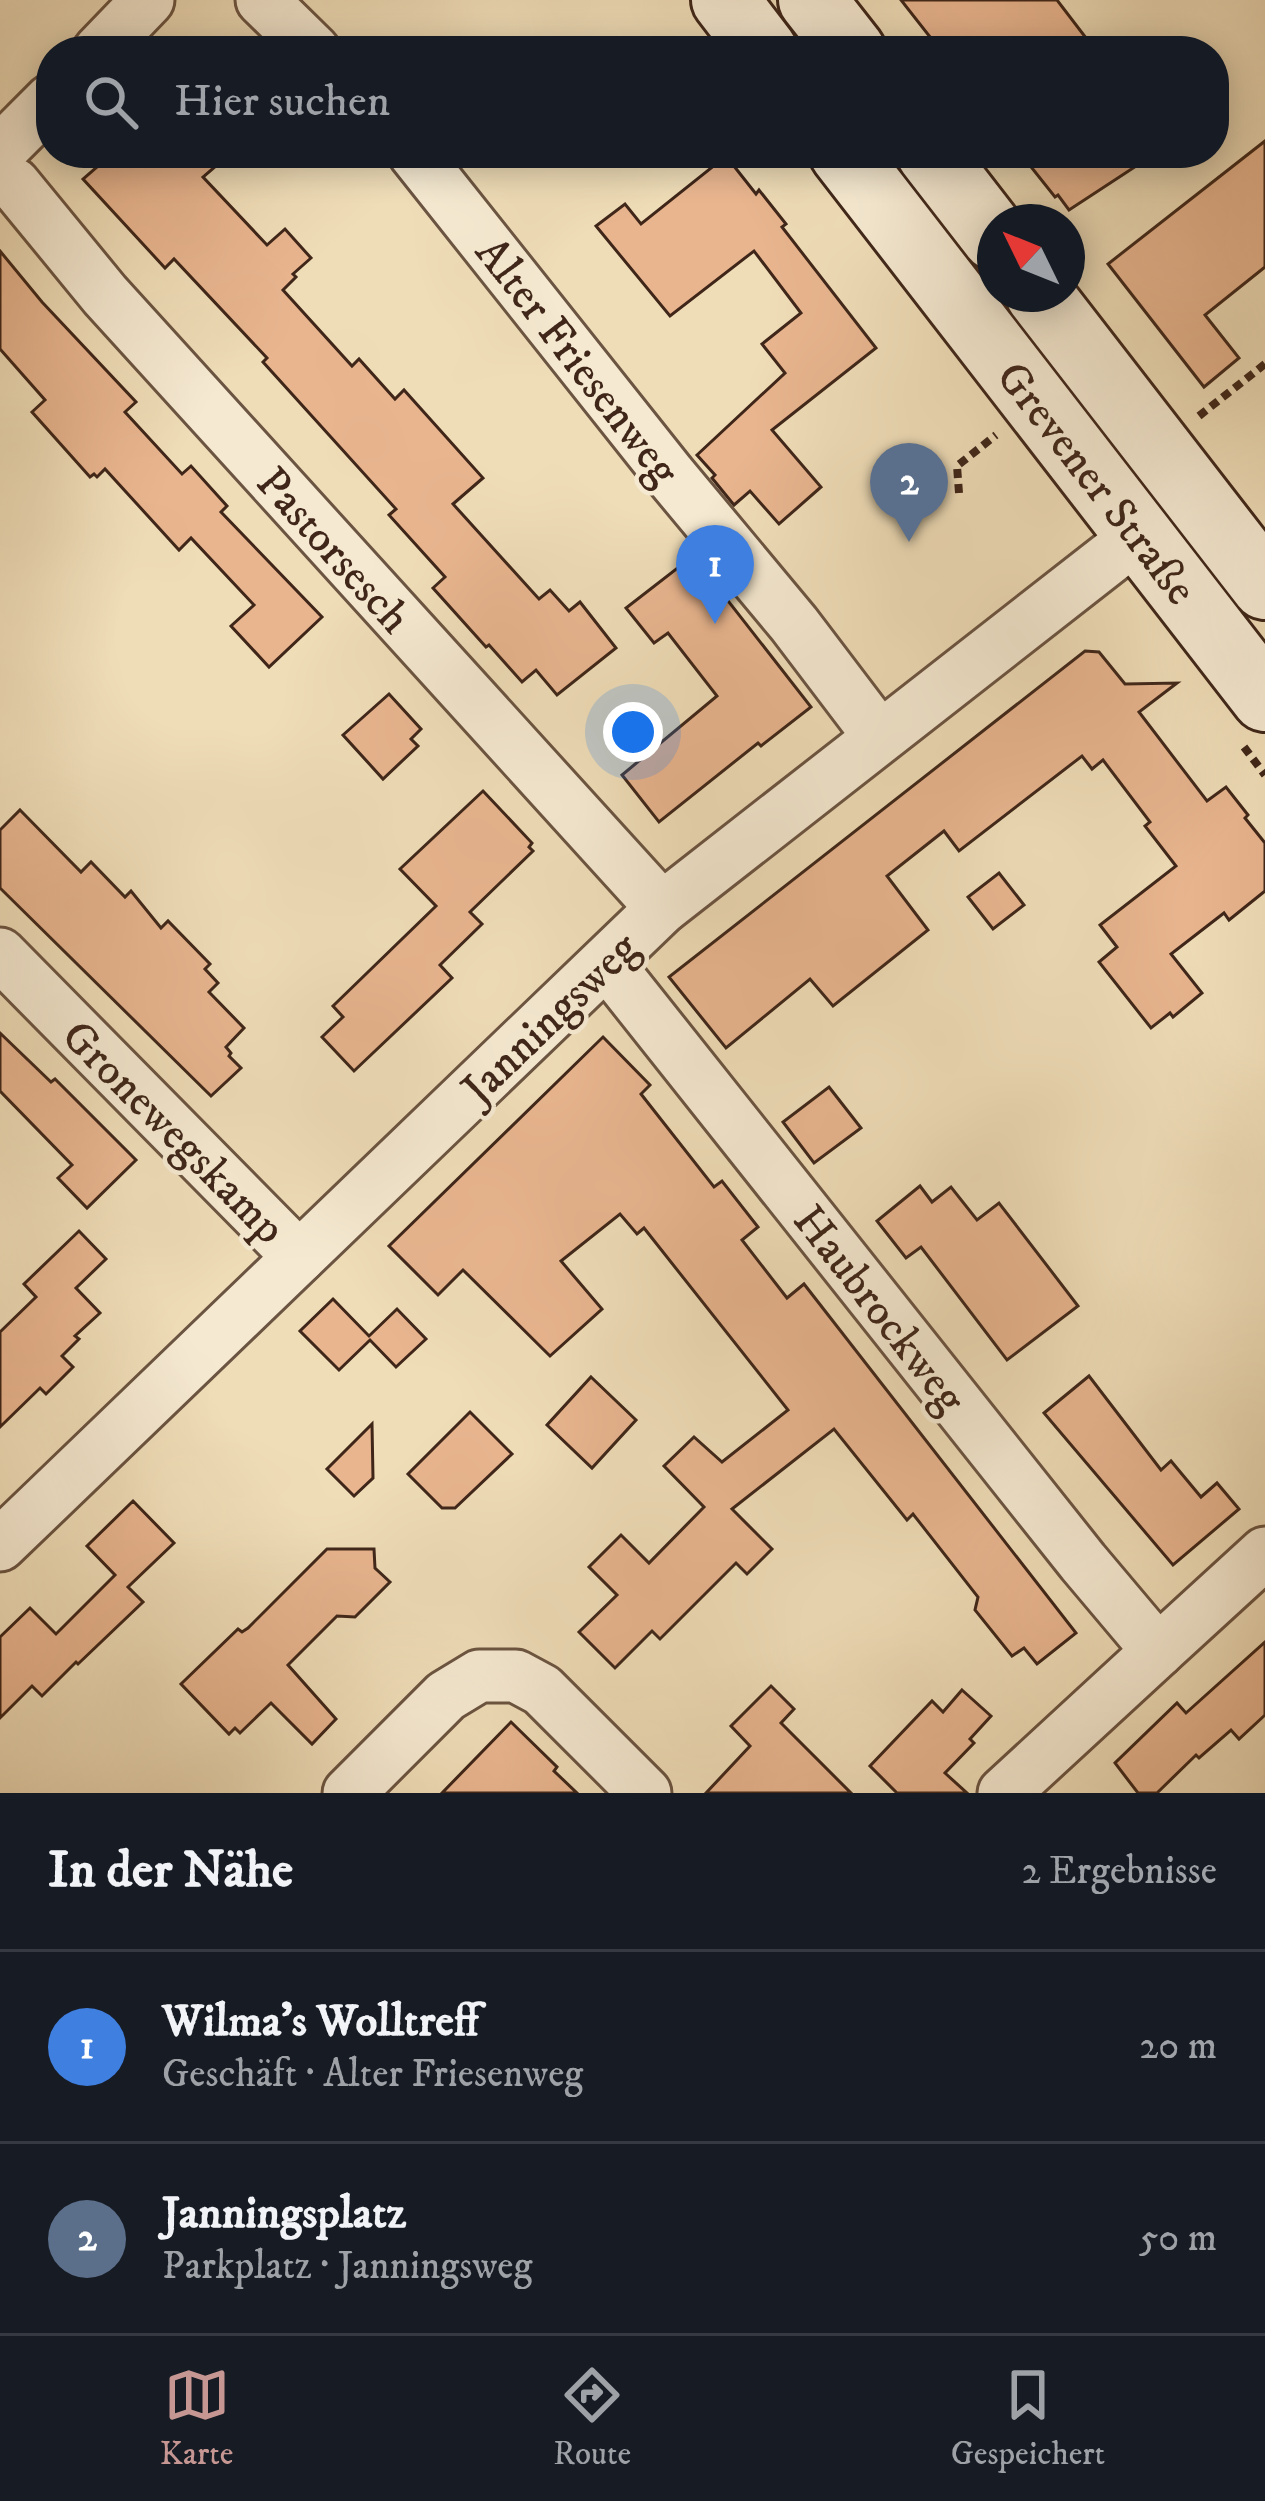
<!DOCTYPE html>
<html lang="de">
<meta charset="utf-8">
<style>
:root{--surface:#171b24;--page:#20242c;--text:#f1f3f6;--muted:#9ea1a6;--line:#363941;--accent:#c59692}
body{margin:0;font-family:"IM FELL DW Pica",serif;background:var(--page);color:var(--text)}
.compass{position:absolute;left:977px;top:204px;width:108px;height:108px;border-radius:50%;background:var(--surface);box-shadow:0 6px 30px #0003;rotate:313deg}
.you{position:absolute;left:633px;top:732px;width:42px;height:42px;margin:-30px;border:9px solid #fff;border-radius:50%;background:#1a73e8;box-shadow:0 0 0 18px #1a73e833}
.badge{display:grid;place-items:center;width:78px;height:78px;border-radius:50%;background:var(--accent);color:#fff;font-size:39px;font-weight:700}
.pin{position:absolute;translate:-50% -99px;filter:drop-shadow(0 3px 6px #0008)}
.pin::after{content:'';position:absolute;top:63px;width:42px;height:36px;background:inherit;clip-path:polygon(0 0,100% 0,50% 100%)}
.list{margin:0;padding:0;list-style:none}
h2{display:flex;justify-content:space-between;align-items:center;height:156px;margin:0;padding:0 48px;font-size:51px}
h2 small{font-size:39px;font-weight:400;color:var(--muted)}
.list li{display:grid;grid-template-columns:78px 1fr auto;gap:36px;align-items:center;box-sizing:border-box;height:192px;padding:0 48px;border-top:3px solid var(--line)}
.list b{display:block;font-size:45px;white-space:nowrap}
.list p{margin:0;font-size:39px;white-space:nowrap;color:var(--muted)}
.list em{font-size:39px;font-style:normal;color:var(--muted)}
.icon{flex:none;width:66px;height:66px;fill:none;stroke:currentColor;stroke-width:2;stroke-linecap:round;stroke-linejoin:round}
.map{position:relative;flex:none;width:1265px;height:1793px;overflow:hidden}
.search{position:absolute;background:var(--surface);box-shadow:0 6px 30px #0003;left:36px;right:36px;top:36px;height:132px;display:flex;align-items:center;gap:30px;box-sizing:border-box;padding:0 42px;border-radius:48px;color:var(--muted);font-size:45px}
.sheet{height:540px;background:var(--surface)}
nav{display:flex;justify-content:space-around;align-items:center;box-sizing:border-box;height:168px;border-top:3px solid var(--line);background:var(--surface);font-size:33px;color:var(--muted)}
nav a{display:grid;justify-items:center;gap:6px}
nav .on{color:var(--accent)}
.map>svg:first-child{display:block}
.building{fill:#e8b58f;stroke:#3f2619;stroke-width:3}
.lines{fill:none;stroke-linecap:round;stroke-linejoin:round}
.minor-casing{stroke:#6b5441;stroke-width:57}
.secondary-casing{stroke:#3f2619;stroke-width:72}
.path{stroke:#3f2619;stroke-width:8;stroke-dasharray:9 6;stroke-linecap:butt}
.minor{stroke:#f5e9d1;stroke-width:51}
.secondary{stroke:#f5e9d1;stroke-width:66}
.labels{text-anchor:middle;stroke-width:9;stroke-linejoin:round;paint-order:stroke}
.street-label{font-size:45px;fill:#3f2619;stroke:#f5e9d1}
</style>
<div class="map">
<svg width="1265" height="1793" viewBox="0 0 1265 1793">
<rect width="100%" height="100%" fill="#efddb8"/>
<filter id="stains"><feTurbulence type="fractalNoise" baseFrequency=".00167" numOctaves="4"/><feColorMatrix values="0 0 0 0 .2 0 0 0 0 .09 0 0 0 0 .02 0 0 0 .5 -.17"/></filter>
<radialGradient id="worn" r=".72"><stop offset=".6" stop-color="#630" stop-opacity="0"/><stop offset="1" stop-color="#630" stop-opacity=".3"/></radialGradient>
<!-- building -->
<g class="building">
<path d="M901,0H1057L1096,51H941Z"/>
<path d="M1265,141V267L1205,315L1239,358L1204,387L1108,264Z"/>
<path d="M113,153H231L203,177L267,245L285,229L311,258L293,274L296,277L283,290L352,366L359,359L395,399L404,390L483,478L453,504L539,599L550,590L569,611L580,602L616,648L557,695L536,670L522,682L489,645L486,647L433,588L445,577L389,515L396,509L263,362L267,358L174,259L165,268L83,179Z"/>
<path d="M1020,153H1156L1069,210L1058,195L1055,197Z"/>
<path d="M726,156L756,194L759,190L786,224L782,227L876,348L772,430L821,487L779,524L750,491L734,505L712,478L715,475L697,455L785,373L762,344L801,313L754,251L670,316L596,226L625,204L641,224Z"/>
<path d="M0,251L42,302L136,402L125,412L182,474L191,466L227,506L221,512L322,617L269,667L231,626L254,605L191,538L179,550L105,469L97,477L94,474L90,477L32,412L45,400L0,349Z"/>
<path d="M693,556L811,707L761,746L758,743L659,822L622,775L717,696L668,633L654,643L626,608Z"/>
<path d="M1085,651L1099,652L1125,684L1177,683L1139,712L1207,801L1226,787L1248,815L1245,818L1265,843V891L1229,920L1224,913L1171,954L1202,993L1173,1017L1170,1013L1151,1028L1099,962L1117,947L1100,925L1176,866L1145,826L1150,822L1103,760L1092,769L1082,756L959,851L944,831L887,876L928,930L833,1006L810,979L726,1048L669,977Z"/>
<path d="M389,694L421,729L411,739L418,746L383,779L343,735Z"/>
<path d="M483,791L532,843L529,847L533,851L470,912L482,924L440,965L452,978L354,1071L322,1037L343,1017L333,1006L436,906L400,869Z"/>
<path d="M20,810L81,872L91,862L125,897L131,891L161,928L168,921L210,964L205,969L218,983L209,992L244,1028L226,1047L231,1053L229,1056L241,1068L211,1096L0,888V830Z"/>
<path d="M999,873L1024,905L993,929L968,897Z"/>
<path d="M0,1033L51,1082L55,1079L136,1160L87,1208L58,1178L72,1165L0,1091Z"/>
<path d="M603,1037L650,1085L641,1094L714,1187L722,1181L758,1227L742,1240L787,1298L804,1284L1076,1633L1037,1664L1024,1648L1012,1656L975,1610L978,1597L913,1514L907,1520L834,1429L732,1509L772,1549L747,1574L736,1563L660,1639L652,1631L615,1668L579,1632L617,1595L589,1567L621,1535L649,1563L704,1507L664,1466L694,1437L722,1462L788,1410L644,1228L637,1234L620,1214L561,1261L602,1309L550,1356L463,1270L438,1295L389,1246Z"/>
<path d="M829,1087L861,1128L814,1163L783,1122Z"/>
<path d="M920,1186L932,1202L951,1187L977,1220L999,1203L1078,1306L1007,1360L921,1247L906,1258L877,1221Z"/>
<path d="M79,1231L106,1259L76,1288L100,1313L75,1336L79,1339L62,1356L73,1367L46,1394L40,1388L0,1427V1332L36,1297L24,1284Z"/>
<path d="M333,1299L369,1336L397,1309L426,1339L396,1367L370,1340L339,1370L300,1331Z"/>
<path d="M1089,1376L1161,1470L1171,1461L1201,1497L1217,1483L1239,1509L1173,1565L1044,1413Z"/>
<path d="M591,1377L636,1420L592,1468L547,1425Z"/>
<path d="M470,1412L512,1454L455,1508H442L408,1474Z"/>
<path d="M372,1424L373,1478L354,1496L327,1469Z"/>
<path d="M133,1501L174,1543L128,1587L143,1602L78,1664L76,1662L42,1696L32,1686L0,1718V1637L30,1608L56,1634L115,1575L87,1546Z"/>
<path d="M327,1549H374L375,1568L390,1582L355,1617L337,1616L288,1665L336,1719L312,1744L271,1703L240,1733L235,1728L229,1734L181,1684L238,1629L242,1632L248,1628Z"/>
<path d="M1265,1642V1715L1239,1739L1231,1730L1199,1758L1196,1755L1157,1793H1138L1115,1763L1177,1703L1186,1713Z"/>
<path d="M771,1686L794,1709L781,1723L851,1793H706L750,1746L731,1726Z"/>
<path d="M962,1690L991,1716L970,1739L974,1743L945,1773L967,1793H897L870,1766L932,1701L943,1712Z"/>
<path d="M511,1722L557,1767L554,1771L577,1793H442Z"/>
</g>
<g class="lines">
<!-- minor casing -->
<g class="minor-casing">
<g id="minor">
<path d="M262,0L314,51"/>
<path d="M99,51L148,0"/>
<path d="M0,151L51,100"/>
<path d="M414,153L670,475L794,624L879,736"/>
<path d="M14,184L105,295L662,908"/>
<path d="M0,954L299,1257"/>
<path d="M607,963L1083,1562L1158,1651L1265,1553"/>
<path d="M0,1545L662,908L1139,535"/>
<path d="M349,1793L446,1696L479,1676H516L542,1690L645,1793"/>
<path d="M1004,1793L1158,1651"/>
</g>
</g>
<!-- secondary casing -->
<g class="secondary-casing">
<g id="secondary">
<path d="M725,0L764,51"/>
<path d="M812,0L852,51"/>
<path d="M843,153L1265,698"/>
<path d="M930,153L995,237"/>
<path d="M1039,294L1265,586"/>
</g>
</g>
<!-- path -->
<g class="path">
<path d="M1199,416L1265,364"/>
<path d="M959,493L957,466L996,435"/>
<path d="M1244,747L1265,775"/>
</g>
<!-- minor -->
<use href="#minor" class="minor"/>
<!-- secondary -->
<use href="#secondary" class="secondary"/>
</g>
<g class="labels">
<!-- street labels -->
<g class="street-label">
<text transform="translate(579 360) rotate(52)" y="16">Alter Friesenweg</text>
<text transform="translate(1098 482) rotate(52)" y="16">Grevener Straße</text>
<text transform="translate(335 549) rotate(48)" y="16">Pastorsesch</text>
<text transform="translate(549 1017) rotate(-44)" y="16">Janningsweg</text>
<text transform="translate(175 1131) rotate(45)" y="16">Gronewegskamp</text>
<text transform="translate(881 1308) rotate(52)" y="16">Haubrockweg</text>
</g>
</g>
<rect width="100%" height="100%" filter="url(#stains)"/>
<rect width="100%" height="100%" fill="url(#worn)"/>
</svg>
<svg class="compass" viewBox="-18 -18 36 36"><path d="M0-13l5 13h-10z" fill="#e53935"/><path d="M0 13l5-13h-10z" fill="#9ea1a6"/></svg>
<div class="you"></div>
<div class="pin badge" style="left:715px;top:624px;background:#3f7fe0">1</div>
<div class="pin badge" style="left:909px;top:542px;background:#5c6f8a">2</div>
<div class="search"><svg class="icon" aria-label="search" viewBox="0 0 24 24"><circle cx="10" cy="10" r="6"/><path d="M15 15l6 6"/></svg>Hier suchen</div>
</div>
<section class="sheet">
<h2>In der Nähe<small>2 Ergebnisse</small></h2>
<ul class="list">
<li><span class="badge" style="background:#3f7fe0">1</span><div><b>Wilma's Wolltreff</b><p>Geschäft · Alter Friesenweg</p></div><em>20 m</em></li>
<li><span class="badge" style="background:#5c6f8a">2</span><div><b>Janningsplatz</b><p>Parkplatz · Janningsweg</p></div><em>50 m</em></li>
</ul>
</section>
<nav>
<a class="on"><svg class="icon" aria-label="map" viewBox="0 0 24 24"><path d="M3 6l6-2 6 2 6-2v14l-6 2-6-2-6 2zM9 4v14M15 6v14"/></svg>Karte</a>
<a><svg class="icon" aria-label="directions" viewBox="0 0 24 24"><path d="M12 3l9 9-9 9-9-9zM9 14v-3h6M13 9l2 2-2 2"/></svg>Route</a>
<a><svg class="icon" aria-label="saved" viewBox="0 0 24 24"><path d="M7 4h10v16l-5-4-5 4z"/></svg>Gespeichert</a>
</nav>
